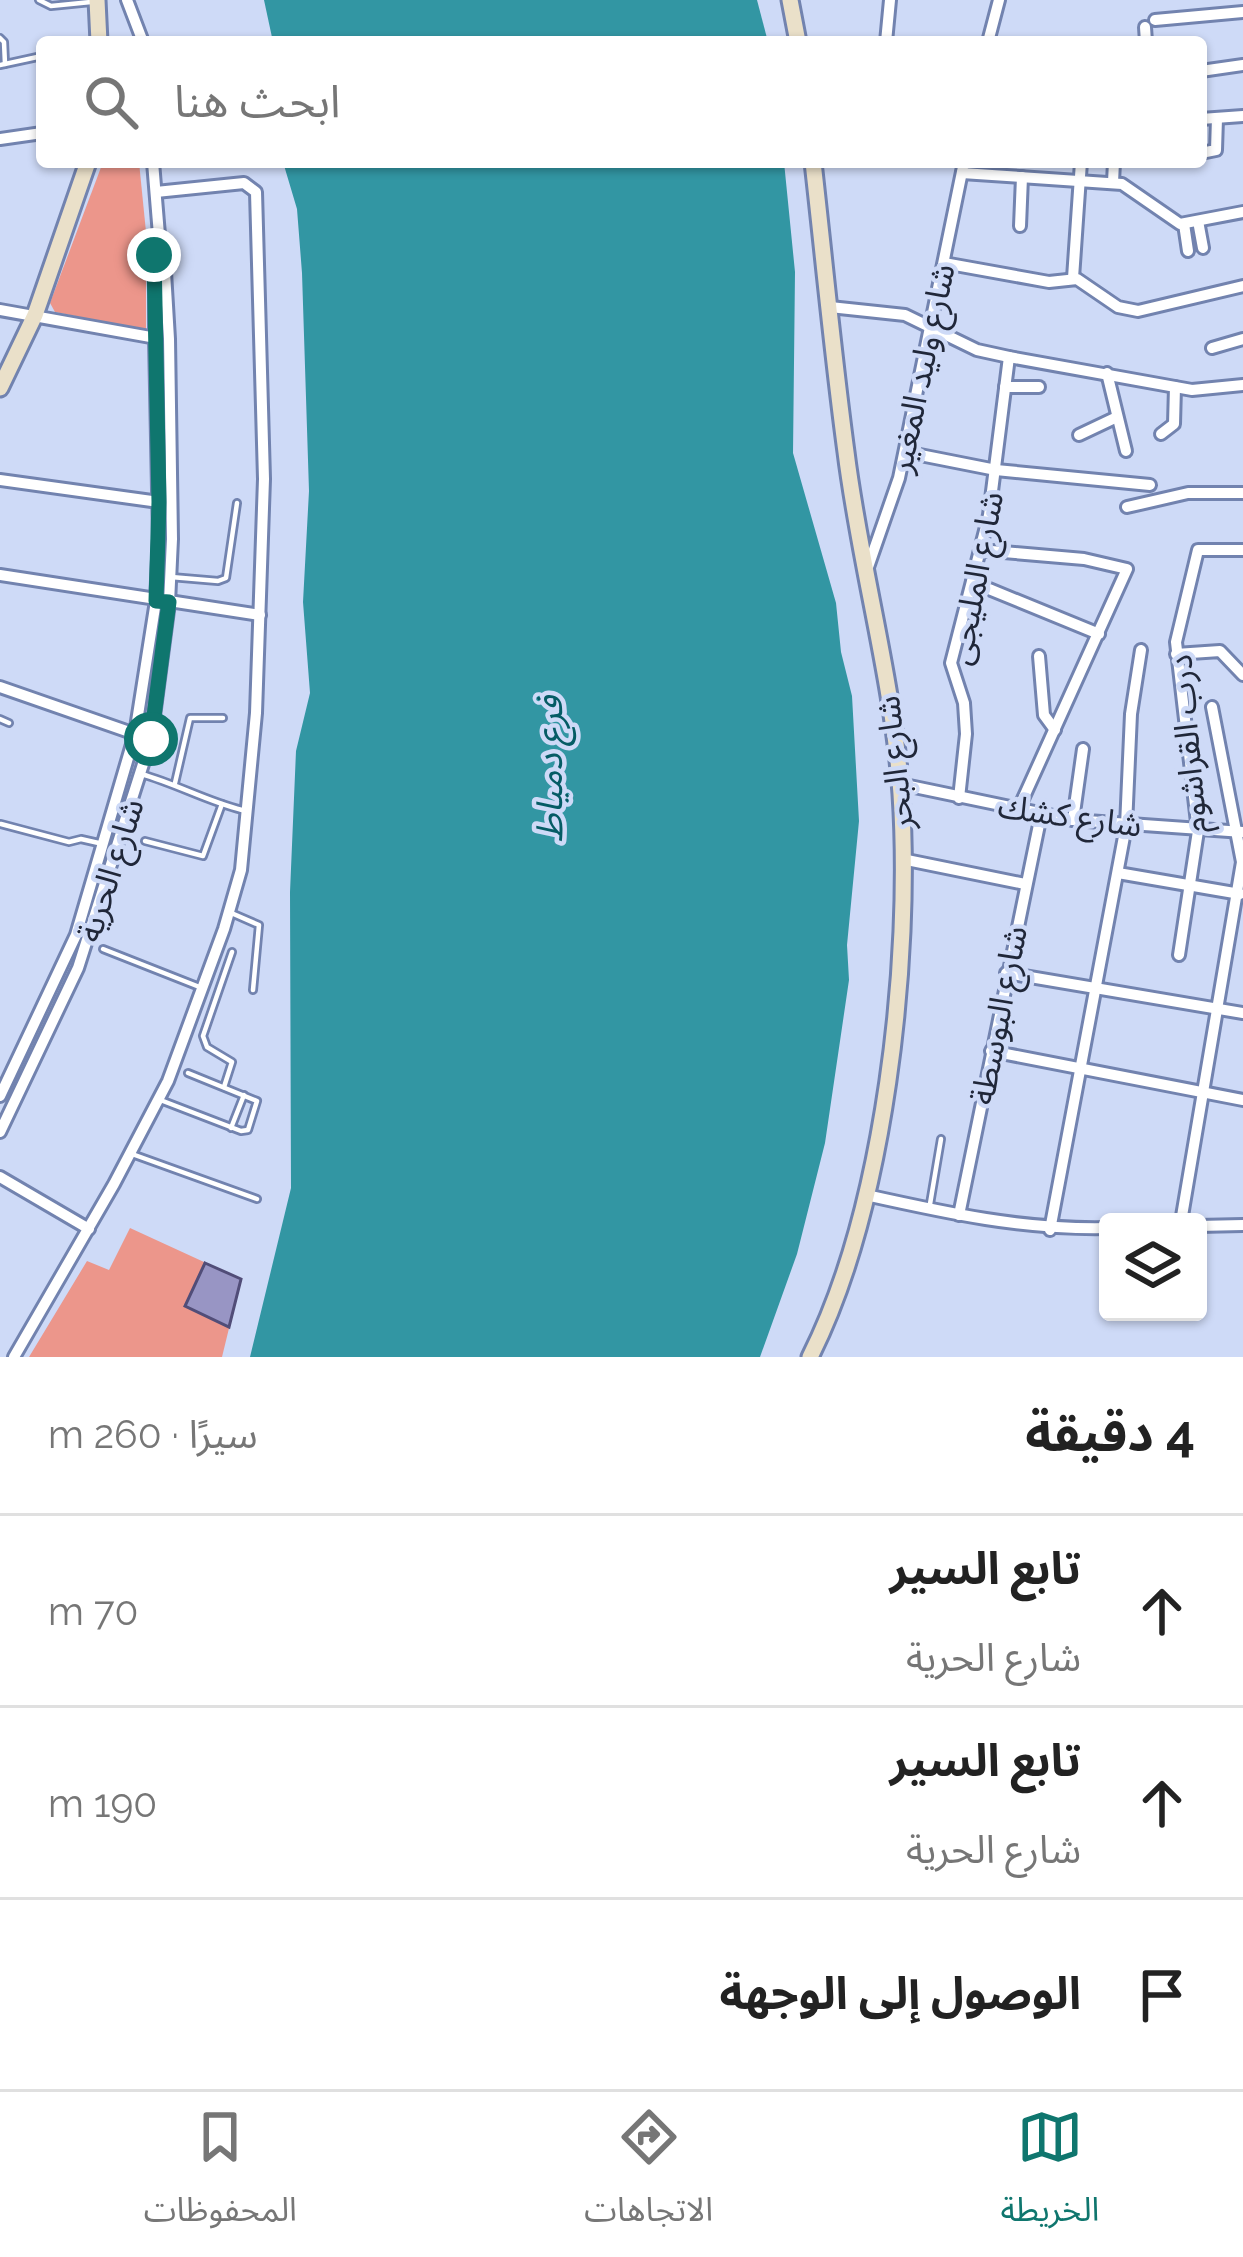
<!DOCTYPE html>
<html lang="ar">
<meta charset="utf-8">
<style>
:root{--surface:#fff;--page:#f6f6f6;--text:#222;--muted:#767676;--line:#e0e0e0;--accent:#0f766e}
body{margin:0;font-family:Raleway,"Noto Sans Arabic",sans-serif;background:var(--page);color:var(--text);direction:rtl}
.controls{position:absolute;right:36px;bottom:36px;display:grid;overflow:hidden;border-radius:12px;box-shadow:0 3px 9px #0004}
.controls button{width:108px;height:108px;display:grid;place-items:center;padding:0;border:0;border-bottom:3px solid var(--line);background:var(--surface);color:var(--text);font:60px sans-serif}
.stop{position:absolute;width:36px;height:36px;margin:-27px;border:9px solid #0f766e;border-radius:50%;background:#fff}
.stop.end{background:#0f766e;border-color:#fff;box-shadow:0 3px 12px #0008}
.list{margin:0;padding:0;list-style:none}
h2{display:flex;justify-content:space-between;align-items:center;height:156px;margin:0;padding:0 48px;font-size:51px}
h2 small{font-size:39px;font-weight:400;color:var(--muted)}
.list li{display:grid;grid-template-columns:78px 1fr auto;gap:36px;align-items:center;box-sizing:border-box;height:192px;padding:0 48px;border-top:3px solid var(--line)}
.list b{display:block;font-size:45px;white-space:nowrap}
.list p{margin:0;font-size:39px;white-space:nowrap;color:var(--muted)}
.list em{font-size:39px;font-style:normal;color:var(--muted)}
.icon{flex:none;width:66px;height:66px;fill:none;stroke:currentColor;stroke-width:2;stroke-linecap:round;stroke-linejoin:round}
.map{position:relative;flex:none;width:1243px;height:1357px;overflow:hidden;direction:ltr}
.search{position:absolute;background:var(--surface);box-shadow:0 3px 9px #0004;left:36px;right:36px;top:36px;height:132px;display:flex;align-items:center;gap:30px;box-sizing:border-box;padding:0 42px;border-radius:12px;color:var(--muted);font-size:45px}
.sheet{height:732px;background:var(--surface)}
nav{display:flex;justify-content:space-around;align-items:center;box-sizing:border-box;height:168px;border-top:3px solid var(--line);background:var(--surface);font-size:33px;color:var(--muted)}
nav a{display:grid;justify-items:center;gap:6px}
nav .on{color:var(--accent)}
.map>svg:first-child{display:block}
.green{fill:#ec968b}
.water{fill:#3296a3}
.building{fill:#9895c4;stroke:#514d78;stroke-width:3}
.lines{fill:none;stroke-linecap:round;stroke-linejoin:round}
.lane-casing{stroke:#7283af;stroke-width:10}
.street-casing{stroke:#7283af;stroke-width:16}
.secondary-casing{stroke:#7283af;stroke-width:21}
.lane{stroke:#fff;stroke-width:4.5}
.street{stroke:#fff;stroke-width:10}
.secondary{stroke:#eae0c9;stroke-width:15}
.route{stroke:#0f766e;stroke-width:15}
.labels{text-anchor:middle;stroke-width:9;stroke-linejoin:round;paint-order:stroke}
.street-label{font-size:33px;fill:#202739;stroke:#cedaf7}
.water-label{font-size:36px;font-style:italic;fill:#055c65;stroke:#cedaf7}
</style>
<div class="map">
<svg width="1243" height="1357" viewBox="0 0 1243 1357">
<rect width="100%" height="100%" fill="#cedaf7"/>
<!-- green -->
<g class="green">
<path d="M103,162H139L146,232V330L55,312L50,303Z"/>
<path d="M130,1228L241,1279L222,1357H29L87,1261L109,1270Z"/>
</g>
<!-- water -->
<g class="water">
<path d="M264,0H757L768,42H273Z"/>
<path d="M283,162H784L795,272L793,453L836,603L841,652L852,696L859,821L847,945L849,980L825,1143L797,1254L760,1357H250L291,1188L290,892L296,751L310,693L303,602L309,491L302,273L297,209Z"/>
</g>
<!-- building -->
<path class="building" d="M205,1263L241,1279L229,1327L185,1306Z"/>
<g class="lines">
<!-- lane casing -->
<g class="lane-casing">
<g id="lane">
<path d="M39,0L51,6L91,2"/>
<path d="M0,38L4,42L5,64"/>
<path d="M0,65L42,56"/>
<path d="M171,577L218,581L226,578L237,503"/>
<path d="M0,719L9,723"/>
<path d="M141,774C177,784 206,801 242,810"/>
<path d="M175,783L190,718H223"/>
<path d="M1,824L69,842L81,839L103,844"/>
<path d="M145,841L203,856L222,804"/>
<path d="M229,912L259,925L253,990"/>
<path d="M103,949L202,988"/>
<path d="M224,1087L232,1062L207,1047L203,1036L232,952"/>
<path d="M163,1101L241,1131L248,1130L257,1101L188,1073"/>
<path d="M231,1128L244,1095"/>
<path d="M132,1154L257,1199"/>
<path d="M930,1204L941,1139"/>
</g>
</g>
<!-- street casing -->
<g class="street-casing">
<g id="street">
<path d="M127,0L143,42"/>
<path d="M1155,20L1243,12"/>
<path d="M1145,27L1146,42"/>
<path d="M886,42L890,0"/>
<path d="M988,42L999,0"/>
<path d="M1201,71L1243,65"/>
<path d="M1201,119L1243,116"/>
<path d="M0,139L42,133"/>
<path d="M1201,153L1216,150L1217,118"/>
<path d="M962,173L1122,184L1180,224L1243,212"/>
<path d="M1113,182L1114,162"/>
<path d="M1198,221L1203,248"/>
<path d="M1184,224L1188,251"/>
<path d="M1020,226L1022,177"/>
<path d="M944,263L1049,282L1077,279L1118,307L1138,311L1243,286"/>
<path d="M1073,278L1081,162"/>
<path d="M830,307L905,315L977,350L1009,357L1192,390L1243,385"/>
<path d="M0,310L156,338"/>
<path d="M1212,348L1243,339"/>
<path d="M1107,373L1126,451"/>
<path d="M1005,387H1039"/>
<path d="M1161,434L1174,424L1175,387"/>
<path d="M1079,435L1117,417"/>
<path d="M905,452L996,470L1150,485"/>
<path d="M0,480L159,502"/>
<path d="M1127,507L1188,493H1243"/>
<path d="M980,550L1084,559L1127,569L1018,810"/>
<path d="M868,567L899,478L964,162"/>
<path d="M0,575L260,615"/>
<path d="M972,582L1099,634"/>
<path d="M1176,654L1220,651L1243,675"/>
<path d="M1039,656L1044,715L1055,730"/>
<path d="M0,687L138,735"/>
<path d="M900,784L1073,820L1243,832"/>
<path d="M959,798L966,734L964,703L951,663L989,515L1009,357"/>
<path d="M1073,820L1083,749"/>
<path d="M902,859L1025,884"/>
<path d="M1118,873L1240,894"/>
<path d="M1179,955L1198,831L1176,642L1198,550H1243"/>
<path d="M1006,973L1243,1013"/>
<path d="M991,1051L1243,1100"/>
<path d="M0,1096L76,935L135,734L156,601L159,539L155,338V255L159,235"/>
<path d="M0,1132L78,968L151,739L169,603L172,539L169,339L164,255L159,235L153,162"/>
<path d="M0,1177L89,1229"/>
<path d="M866,1195C947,1213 1024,1230 1108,1228"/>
<path d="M959,1215L1041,815"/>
<path d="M1181,1222L1242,862L1212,707"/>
<path d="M1198,1226L1243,1225"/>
<path d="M1050,1230L1126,826L1131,714L1141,650"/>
<path d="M14,1357L114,1184L168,1081L224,929L241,870L256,713L264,479L256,192L244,183L156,192"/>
</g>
</g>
<!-- secondary casing -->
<g class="secondary-casing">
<g id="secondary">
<path d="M97,0L99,42"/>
<path d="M790,0L798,42"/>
<path d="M0,388L35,315L88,162"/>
<path d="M810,1357C885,1208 912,961 901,794C893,679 860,566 846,452C833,356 824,259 813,162"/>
</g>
</g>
<!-- lane -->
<use href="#lane" class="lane"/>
<!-- street -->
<use href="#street" class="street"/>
<!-- secondary -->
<use href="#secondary" class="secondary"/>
</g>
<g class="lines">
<!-- route -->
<path class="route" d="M151,739L169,602L156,601L159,502L154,255"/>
</g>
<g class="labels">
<!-- street labels -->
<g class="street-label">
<text transform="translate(921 368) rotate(-78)" y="12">شارع وليد المغير</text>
<text transform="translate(975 578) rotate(-79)" y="12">شارع المليجى</text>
<text transform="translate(1187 744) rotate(-95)" y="12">درب القراشوم</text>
<text transform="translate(894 763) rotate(-96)" y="12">شارع البحر</text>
<text transform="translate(1070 815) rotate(8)" y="12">شارع كشك</text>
<text transform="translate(110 870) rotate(-72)" y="12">شارع الحرية</text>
<text transform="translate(998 1015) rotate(-79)" y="12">شارع البوسطة</text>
</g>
<!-- water labels -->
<g class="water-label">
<text transform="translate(549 769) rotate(-90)" y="13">فرع دمياط</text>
</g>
</g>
</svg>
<div class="controls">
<button><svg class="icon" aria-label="layers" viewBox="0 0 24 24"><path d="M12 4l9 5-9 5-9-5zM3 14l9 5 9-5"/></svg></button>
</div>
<div class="stop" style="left:151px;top:739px"></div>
<div class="stop end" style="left:154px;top:255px"></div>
<div class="search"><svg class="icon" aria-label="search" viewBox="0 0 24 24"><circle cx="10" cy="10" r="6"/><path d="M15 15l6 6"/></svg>ابحث هنا</div>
</div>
<section class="sheet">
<h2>4 دقيقة<small>سيرًا · 260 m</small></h2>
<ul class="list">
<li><svg class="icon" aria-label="ahead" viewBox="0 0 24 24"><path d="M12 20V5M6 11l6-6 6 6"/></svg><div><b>تابع السير</b><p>شارع الحرية</p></div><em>70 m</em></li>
<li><svg class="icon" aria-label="ahead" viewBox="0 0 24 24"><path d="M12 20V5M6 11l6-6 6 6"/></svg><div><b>تابع السير</b><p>شارع الحرية</p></div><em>190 m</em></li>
<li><svg class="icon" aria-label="arrive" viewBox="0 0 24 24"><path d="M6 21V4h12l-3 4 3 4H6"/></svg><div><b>الوصول إلى الوجهة</b></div></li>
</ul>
</section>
<nav>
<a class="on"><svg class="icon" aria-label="map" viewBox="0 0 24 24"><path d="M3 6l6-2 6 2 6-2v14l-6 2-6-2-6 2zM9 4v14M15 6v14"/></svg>الخريطة</a>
<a><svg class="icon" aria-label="directions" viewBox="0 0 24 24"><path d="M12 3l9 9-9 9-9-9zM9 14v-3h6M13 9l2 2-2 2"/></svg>الاتجاهات</a>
<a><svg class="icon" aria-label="saved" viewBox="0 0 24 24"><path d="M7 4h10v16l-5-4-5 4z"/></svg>المحفوظات</a>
</nav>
